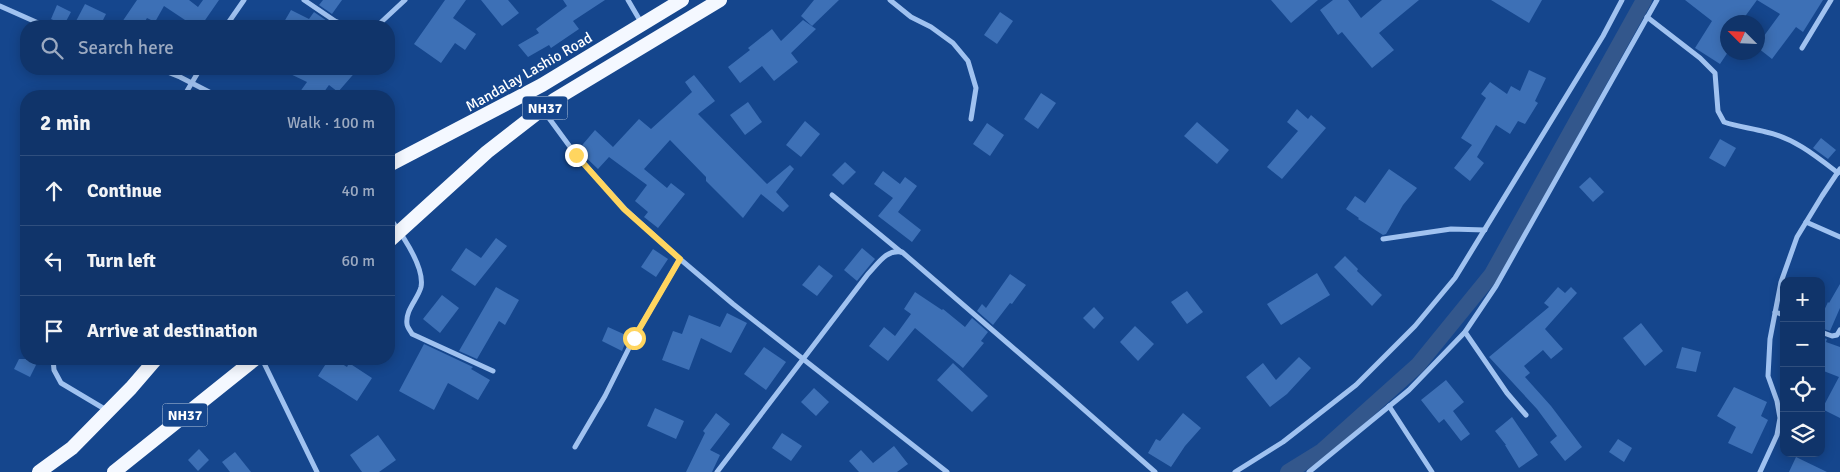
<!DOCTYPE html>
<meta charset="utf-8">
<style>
:root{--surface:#10346a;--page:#1e3f72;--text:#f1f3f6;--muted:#9caac1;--line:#304f7e}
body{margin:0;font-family:Signika,sans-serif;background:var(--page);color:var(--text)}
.controls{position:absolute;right:15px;bottom:15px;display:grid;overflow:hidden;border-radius:10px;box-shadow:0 2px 12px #0003}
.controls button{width:45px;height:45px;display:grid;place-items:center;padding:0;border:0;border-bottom:1px solid var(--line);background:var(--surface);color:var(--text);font:25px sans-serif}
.compass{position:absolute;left:1720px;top:15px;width:45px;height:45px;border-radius:50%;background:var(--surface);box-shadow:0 2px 12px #0003;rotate:294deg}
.stop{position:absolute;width:15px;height:15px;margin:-11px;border:4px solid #ffd55f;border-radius:50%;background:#fff}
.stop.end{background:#ffd55f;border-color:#fff;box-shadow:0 1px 5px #0008}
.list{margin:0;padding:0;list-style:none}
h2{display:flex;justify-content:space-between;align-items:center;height:65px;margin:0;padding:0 20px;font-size:21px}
h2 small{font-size:16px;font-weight:400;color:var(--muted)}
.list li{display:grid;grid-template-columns:32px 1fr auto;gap:15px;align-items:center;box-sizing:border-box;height:70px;padding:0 20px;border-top:1px solid var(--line)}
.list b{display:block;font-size:19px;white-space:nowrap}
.list em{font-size:16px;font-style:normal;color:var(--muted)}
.icon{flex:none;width:28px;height:28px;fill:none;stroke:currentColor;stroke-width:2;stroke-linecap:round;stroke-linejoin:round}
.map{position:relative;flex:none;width:1840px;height:472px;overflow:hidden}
.search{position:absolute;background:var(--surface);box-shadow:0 2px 12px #0003;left:20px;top:20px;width:375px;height:55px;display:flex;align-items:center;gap:12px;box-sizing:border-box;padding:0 18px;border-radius:20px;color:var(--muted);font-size:19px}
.panel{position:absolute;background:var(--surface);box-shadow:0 2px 12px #0003;left:20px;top:90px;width:375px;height:275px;border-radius:20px}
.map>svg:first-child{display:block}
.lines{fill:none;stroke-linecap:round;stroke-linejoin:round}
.canal{stroke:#33578c;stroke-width:16}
.building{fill:#3d70b6}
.minor{stroke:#a0c2f0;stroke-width:5}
.trunk{stroke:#f4f8ff;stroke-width:14}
.route{stroke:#ffd55f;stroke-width:6}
.labels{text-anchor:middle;stroke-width:4;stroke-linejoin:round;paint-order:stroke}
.shield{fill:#15468d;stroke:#b9c8dd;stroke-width:1}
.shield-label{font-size:14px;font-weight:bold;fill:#fff}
.street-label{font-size:15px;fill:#fff;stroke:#15468d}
</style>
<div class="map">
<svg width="1840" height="472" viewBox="0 0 1840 472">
<rect width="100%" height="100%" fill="#15468d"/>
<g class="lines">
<!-- canal -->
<path class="canal" d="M1288,472L1322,451L1418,365L1492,274L1644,0"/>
</g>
<!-- building -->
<g class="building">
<path d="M137,0H189L198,7L203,0H219L201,26H194L164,6L155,22L147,18L142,26H130L122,22Z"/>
<path d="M323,0H342L332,14L319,5Z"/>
<path d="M445,0H466L453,18L476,34L465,50L455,43L441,63L414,44Z"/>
<path d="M481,0H508L519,13L502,26Z"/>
<path d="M563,0H605L573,21L579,29L551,48L549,45L528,57L518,45L539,33L536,29L567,6Z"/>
<path d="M814,0H839L812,26L801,16Z"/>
<path d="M1271,0H1318L1291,23Z"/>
<path d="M1333,0H1348L1361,18L1382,0H1419L1379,33L1394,50L1372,68L1342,32L1338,35L1320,10Z"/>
<path d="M1491,0H1542L1529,23Z"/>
<path d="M1685,0H1757L1741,22H1728V52L1720,64L1695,48L1712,21Z"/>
<path d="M1757,0H1823L1803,32L1796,27L1772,59L1758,48V44L1780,14Z"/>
<path d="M85,4L106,14L100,26H82L75,23Z"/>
<path d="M57,5L71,12L64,25L51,19Z"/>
<path d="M291,10L309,19L314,12L327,21L323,26H292L284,22Z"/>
<path d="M1000,12L1013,21L997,44L984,35Z"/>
<path d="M803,20L816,29L791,53L798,62L774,81L762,66L740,83L728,67L750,50L748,48L772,29L781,41Z"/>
<path d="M280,69H358L338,92L329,85L321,96H297L307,82Z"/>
<path d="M1529,70L1546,78L1535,101L1538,103L1525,124L1518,121L1510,134L1496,125L1477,157L1484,163L1470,181L1454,168L1472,145L1461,138L1486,98L1481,94L1490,82L1507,94L1511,86L1520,91Z"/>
<path d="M694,75L715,101L698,114L767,184L790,165L794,169L776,192L789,206L783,212L761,194L743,218L706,181V177L670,140L644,169L667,188L671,183L685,194L658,228L644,217L648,212L635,201L647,185L609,157L598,169L578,150L595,130L613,147L639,119L651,129L692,92L685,82Z"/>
<path d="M1041,93L1056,103L1038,129L1024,119Z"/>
<path d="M748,102L762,122L745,135L730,115Z"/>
<path d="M1297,109L1308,119L1311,115L1326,128L1282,179L1267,167L1298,131L1287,122Z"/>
<path d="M805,121L820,134L801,157L786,145Z"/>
<path d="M1197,122L1229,150L1217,164L1184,136Z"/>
<path d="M987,123L1004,135L990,156L973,144Z"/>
<path d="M1821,138L1836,150L1828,159L1813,148Z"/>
<path d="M1720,139L1736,148L1725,167L1709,158Z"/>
<path d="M845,162L856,172L843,185L832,175Z"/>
<path d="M1389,169L1417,188L1403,205L1386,234L1383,235L1358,219L1359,218L1346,209L1355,196L1365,203Z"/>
<path d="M883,171L900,184L905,177L917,186L898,212L921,230L912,242L878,216L893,198L874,184Z"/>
<path d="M1590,177L1604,192L1593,202L1579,187Z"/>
<path d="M496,238L507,246L475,286L451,270L466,248L481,258Z"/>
<path d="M862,248L875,259L857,281L844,270Z"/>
<path d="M653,249L668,259L656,277L641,267Z"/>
<path d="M1345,256L1358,269L1357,271L1382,295L1372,306L1334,267Z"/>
<path d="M819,265L833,276L817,296L802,285Z"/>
<path d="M1317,273L1330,295L1281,325L1267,304Z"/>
<path d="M1010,274L1026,285L1012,304L1010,303L993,325L977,311L982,304L986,308Z"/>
<path d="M1840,284V308L1830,331L1821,328V317L1828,302L1829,303Z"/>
<path d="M496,287L519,300L505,325L499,321L477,359L459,351Z"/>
<path d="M1558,287L1565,293L1571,287L1577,293L1545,329L1563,349L1551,359L1543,350L1524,366L1530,373L1525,377L1551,406L1582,447L1565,461L1550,442L1557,436L1537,409L1489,357L1549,307L1544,303Z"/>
<path d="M1187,291L1203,312L1187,324L1171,302Z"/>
<path d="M915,292L942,310L943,309L965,327L972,318L988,332L981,341L984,343L963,368L915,328L888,361L869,346L884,327L895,336L911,314L904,309Z"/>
<path d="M442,295L459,308L440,333L423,319Z"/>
<path d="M1094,307L1104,318L1094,329L1083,318Z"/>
<path d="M727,313L747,323L731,353L701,338L689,370L662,360L673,331L682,334L689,315L720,327Z"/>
<path d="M1641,323L1663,351L1645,366L1623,338Z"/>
<path d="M1135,326L1154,344L1138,361L1120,342Z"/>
<path d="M608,327L628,336L622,351L602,341Z"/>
<path d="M1821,337L1827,339L1826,342L1840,347V418L1822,409L1839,377L1821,370Z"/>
<path d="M424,344L473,367L471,369L490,380L478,400L448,383L434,410L399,391Z"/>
<path d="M764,347L786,362L766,390L744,374Z"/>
<path d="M1682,347L1701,352L1696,372L1676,368Z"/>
<path d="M1299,357L1311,368L1287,394L1270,407L1246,377L1263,363L1276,380Z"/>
<path d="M19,359H39L30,377L14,369Z"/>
<path d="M329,359H334L347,367L349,363L372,378L357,401L318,376Z"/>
<path d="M953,363L988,396L972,412L937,380Z"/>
<path d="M1446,380L1464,402L1453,411L1470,434L1461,441L1444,419L1439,423L1421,400Z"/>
<path d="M1734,387L1767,402L1761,416L1768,420L1752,454L1728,443L1736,427L1717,416Z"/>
<path d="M814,388L829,402L816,416L801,402Z"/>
<path d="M655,408L684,421L676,439L647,426Z"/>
<path d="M716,413L730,424L710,450L720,455L712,472H686L705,433L703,431Z"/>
<path d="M1183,413L1201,428L1185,446L1171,467L1148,453L1156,439L1160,441Z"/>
<path d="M1512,417L1538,455L1519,468L1505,445H1506L1495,431Z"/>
<path d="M782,433L802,446L791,461L772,448Z"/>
<path d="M378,435L396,460L379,472H362L350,455Z"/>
<path d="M1618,439L1632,448L1624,462L1609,452Z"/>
<path d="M894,446L908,464L897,472H859L849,461L861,450L873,463Z"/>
<path d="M199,449L209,460L198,471L188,460Z"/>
<path d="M235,452L251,472H230L222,462Z"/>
<path d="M1796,457L1827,472H1789Z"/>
</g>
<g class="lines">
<!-- minor -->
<g class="minor">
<path d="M304,0L335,21L347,26"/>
<path d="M628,0L642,24"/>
<path d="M890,0L911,17L931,27L953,43L968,61L976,88L971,119"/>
<path d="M0,6L45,26"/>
<path d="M1647,17L1700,58L1715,73L1718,111L1724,122C1738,127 1752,128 1766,132C1794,138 1816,156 1838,173"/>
<path d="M226,26L244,0"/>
<path d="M377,26L405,0"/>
<path d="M1802,48L1831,0"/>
<path d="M160,69L180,77L217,96"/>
<path d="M184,96L200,69"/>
<path d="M543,110L576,155L625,209L680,259L733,304L947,472"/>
<path d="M832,195L901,252"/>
<path d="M389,217C401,233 425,267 421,287C418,299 405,310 407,324C407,327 411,332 412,334L493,371"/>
<path d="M1806,222L1840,237"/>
<path d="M1383,239L1451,229L1485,230"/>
<path d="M1775,312L1784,315"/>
<path d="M1465,332L1507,393L1526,415"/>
<path d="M1821,332L1832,336L1837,335L1840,330"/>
<path d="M53,359L54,370L61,383L108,411"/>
<path d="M262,359L317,472"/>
<path d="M1389,406L1432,472"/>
<path d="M575,447L605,396L634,338L680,259"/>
<path d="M717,472L868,274C878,264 886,249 902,252L1055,384L1155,472"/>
<path d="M1235,472L1283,442L1356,385L1415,326L1455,278L1603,36L1622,0"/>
<path d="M1309,472L1409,390L1465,332L1496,286L1657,0"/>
<path d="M1760,472L1777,435L1780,418L1777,401L1768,376L1770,339L1781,282L1797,237L1822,196L1840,169"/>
</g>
<!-- trunk -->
<g class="trunk">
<path d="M389,165L542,85L682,0"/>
<path d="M389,241L487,152L554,100L720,0"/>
<path d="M39,472L72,448L131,388L156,359"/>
<path d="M114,472L255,359"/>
</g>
</g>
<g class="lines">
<!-- route -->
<path class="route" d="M576,155L624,209L680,259L634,338"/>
</g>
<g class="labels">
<!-- shield labels -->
<g class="shield">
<rect x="522.5" y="96.5" width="45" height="23" rx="4"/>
<rect x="162.5" y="403.5" width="45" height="23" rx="4"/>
</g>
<g class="shield-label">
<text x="545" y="113">NH37</text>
<text x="185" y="420">NH37</text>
</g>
<!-- street labels -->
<g class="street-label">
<text transform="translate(529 72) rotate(-30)" y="5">Mandalay Lashio Road</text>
</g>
</g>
</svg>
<div class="controls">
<button>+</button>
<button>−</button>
<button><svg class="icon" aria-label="locate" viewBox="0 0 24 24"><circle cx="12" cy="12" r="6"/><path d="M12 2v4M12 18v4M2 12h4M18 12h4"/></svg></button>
<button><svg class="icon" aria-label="layers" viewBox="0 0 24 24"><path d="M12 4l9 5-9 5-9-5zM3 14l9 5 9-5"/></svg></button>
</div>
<svg class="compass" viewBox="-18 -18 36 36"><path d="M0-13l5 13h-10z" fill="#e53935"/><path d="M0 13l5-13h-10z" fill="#9caac1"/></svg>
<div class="stop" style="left:634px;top:338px"></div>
<div class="stop end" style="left:576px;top:155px"></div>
<div class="search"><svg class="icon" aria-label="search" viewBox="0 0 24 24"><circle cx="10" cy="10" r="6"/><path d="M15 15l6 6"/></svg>Search here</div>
<section class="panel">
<h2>2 min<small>Walk · 100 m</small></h2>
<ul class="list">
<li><svg class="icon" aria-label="ahead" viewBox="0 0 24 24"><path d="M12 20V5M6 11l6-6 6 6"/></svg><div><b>Continue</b></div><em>40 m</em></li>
<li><svg class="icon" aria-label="left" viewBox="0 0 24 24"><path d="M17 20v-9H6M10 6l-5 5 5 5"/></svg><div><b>Turn left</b></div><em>60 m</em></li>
<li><svg class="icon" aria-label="arrive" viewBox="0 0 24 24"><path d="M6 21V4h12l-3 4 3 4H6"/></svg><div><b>Arrive at destination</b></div></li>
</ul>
</section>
</div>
